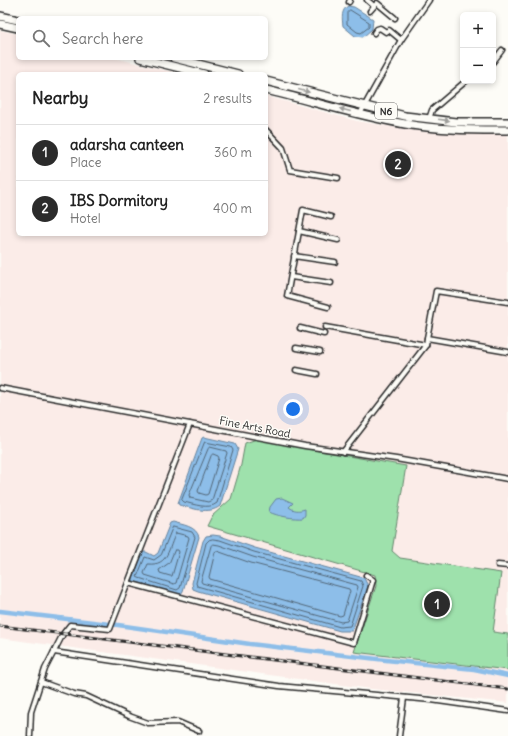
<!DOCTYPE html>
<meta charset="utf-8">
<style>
:root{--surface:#fff;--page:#f6f6f6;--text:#222;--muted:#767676;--line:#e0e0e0;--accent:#2b2b2b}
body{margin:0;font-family:Delius,sans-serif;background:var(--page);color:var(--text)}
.controls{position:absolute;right:12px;top:12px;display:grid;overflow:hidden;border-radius:6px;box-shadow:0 2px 6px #0003}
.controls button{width:36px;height:36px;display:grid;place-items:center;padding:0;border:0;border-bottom:1px solid var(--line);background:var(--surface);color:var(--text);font:20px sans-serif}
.you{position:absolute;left:293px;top:409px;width:14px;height:14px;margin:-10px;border:3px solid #fff;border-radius:50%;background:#1a73e8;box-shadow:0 0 0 6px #1a73e833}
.badge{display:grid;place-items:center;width:26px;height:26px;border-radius:50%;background:var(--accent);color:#fff;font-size:13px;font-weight:700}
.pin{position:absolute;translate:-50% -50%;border:2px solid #fff;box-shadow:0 1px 4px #0006}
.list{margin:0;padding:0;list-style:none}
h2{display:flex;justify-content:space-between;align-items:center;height:52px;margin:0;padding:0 16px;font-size:17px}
h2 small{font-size:13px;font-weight:400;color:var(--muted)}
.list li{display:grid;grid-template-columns:26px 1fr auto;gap:12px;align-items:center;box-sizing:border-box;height:56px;padding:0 16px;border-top:1px solid var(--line)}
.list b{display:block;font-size:15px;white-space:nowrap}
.list p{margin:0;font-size:13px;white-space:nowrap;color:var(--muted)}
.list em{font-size:13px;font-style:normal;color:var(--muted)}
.icon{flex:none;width:22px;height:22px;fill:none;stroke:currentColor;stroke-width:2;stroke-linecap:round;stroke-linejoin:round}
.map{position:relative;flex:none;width:508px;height:736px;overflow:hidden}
.search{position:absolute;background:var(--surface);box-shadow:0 2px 6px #0003;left:16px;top:16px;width:252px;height:44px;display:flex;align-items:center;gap:10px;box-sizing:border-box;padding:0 14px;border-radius:6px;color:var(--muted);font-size:15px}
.panel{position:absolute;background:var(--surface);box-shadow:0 2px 6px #0003;left:16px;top:72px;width:252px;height:164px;border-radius:6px}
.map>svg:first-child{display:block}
.built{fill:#fbece8}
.green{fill:#9ee1ac;stroke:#64866c}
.water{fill:#8dbee9;stroke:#66839d}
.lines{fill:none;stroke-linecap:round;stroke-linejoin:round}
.shore{stroke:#526677;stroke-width:1}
.canal{stroke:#8dbee9;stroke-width:4.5}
.minor-casing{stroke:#2b2b2b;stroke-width:7}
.trunk-casing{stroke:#2b2b2b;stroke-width:10}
.minor{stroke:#fdfcf7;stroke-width:4}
.trunk{stroke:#fdfcf7;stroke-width:7}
.rail-casing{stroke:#2b2b2b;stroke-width:3}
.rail{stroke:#fdfcf7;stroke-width:1.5;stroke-dasharray:4.5;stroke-linecap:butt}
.oneway{fill:#9e9e9b}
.labels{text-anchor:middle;stroke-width:3;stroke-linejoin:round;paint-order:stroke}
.shield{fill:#fdfcf7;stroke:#6a6a68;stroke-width:1}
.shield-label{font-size:10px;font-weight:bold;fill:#2b2b2b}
.street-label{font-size:11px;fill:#2b2b2b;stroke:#fdfcf7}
</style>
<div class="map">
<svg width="508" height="736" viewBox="0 0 508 736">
<rect width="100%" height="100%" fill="#fdfcf7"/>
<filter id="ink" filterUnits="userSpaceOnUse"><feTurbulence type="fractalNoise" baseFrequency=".025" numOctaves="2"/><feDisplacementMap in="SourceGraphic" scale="8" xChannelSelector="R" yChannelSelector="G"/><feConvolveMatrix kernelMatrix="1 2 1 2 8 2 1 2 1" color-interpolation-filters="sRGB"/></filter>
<g filter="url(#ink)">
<!-- built -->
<path class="built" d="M0,30L18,34V58H115L181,74H18V234H266V96L357,121L425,132L508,134V703L372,689L0,638Z"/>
<!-- green -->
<path class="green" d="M257,439L308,449L406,466L392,551L400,558L501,573L493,632L508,634V670L354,652L376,586L375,575L207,526L212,516L231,499L241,465L245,443Z"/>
<!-- water -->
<g class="water">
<path d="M348,6L354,7L373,19L372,29L363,37L355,36L343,26C342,18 341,10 348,6Z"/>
<path d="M204,437L235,444L238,449L220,506C209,515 192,508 179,505L178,503L202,438Z"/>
<path d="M282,498L293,503L289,507C294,511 299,511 305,509V515L303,518C295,519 277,516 269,512L270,507L276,499Z"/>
<path d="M173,522C183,525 196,526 199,537L183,591L181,594H177L133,581V578L143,552H146L154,556L158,553L170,523Z"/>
<path d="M213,535L220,536L255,548L364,578L368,586L352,631H340L198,591L193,589L192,583L203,541L206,536Z"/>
</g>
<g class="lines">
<!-- shore -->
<g class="shore">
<path d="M350,10L369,22V27L361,33L357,32L347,24V13Z"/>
<path d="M205,442L231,447L233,450L217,503C209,510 193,504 184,502L182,500Z"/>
<path d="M210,447L226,451L227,453L212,500L208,502L190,498L189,495L208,449Z"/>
<path d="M213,454L218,456L219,458L208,494L206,495L199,493L198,491L211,456Z"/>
<path d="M173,527L192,532L195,537L180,588L177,590L139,578L137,577L145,557L154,560L161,555Z"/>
<path d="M176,533L188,536L189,538L176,583L174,584L145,575L144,573L148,564C169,566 168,548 176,533Z"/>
<path d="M213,539L220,540L254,552L361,581L363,586L350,626L340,627L197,586L196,583L206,543L209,540Z"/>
<path d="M213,544L219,545L253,557L357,585L358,587L347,621L341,622L202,583L201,581L211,546Z"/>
<path d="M175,550H178L179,552L172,576H170L160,573L159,570L169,563Z"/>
<path d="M217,551L251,563L349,589L350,591L343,615L340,616L210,579L209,577L215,552Z"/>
</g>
<!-- canal -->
<path class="canal" d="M0,611L118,625L250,644L386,660L474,669L508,676"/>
<!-- minor casing -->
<g class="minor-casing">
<g id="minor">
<path d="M367,0L374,6"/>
<path d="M349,2L350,0"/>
<path d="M370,11L377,3L395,18"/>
<path d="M374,33L377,29L380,28L386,32L389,30L401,40"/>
<path d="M493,62L502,50"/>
<path d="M360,114L401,40L429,0"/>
<path d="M429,119L432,110L466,81"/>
<path d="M266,130L283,148L290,170L338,178"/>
<path d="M299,231L338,240"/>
<path d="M294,256L335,262"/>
<path d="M291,277L331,283"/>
<path d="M328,307L287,296L303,210L331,217"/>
<path d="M325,327L426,345L427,338L508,352"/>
<path d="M300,328L324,334"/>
<path d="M427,338L436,291L508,302"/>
<path d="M296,348L320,352"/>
<path d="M296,370L317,374"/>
<path d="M0,388L305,446L396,459L508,479"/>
<path d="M343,452L426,345"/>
<path d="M498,565L508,566"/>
<path d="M128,583L354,643L373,580L366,575"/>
<path d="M54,652L279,686L431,700L508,711"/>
<path d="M41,682L74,694L86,696L129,716L148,723L178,722L199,731"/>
<path d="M30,736L31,712L45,669L63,634L70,625L110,629L190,424"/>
<path d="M399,736L404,698"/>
</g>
</g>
<!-- trunk casing -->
<g class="trunk-casing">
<g id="trunk">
<path d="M0,16L18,20"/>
<path d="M0,24L18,28"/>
<path d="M140,58L204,74"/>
<path d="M174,58L238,74"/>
<path d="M266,81L405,116L456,122H508"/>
<path d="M266,90C312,101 358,116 405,124C439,130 473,130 508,130"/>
</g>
</g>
<!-- minor -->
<use href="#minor" class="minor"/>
<!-- trunk -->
<use href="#trunk" class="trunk"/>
<!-- rail casing -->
<g class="rail-casing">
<path id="rail" d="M0,626L508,689"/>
</g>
<!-- rail -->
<use href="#rail" class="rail"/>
</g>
<!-- one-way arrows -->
<defs><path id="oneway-solid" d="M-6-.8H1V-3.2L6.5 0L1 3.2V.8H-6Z"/></defs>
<g class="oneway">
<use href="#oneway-solid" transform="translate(304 91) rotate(14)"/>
<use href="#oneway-solid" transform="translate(345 110) rotate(-165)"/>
<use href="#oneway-solid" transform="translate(444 120) rotate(7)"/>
</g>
</g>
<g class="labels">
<!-- shield labels -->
<rect class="shield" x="375" y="103" width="22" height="16" rx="3"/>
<g class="shield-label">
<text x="386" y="115">N6</text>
</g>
<!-- street labels -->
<g class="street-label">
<text transform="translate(255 427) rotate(11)" y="4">Fine Arts Road</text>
</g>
</g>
</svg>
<div class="controls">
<button>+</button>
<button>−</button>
</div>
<div class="you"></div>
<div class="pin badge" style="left:437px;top:604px">1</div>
<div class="pin badge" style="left:398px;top:164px">2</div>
<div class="search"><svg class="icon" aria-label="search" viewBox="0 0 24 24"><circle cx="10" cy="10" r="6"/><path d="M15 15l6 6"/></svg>Search here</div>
<section class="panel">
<h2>Nearby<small>2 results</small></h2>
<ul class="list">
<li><span class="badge">1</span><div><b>adarsha canteen</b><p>Place</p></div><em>360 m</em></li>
<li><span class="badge">2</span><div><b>IBS Dormitory</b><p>Hotel</p></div><em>400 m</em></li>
</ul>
</section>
</div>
